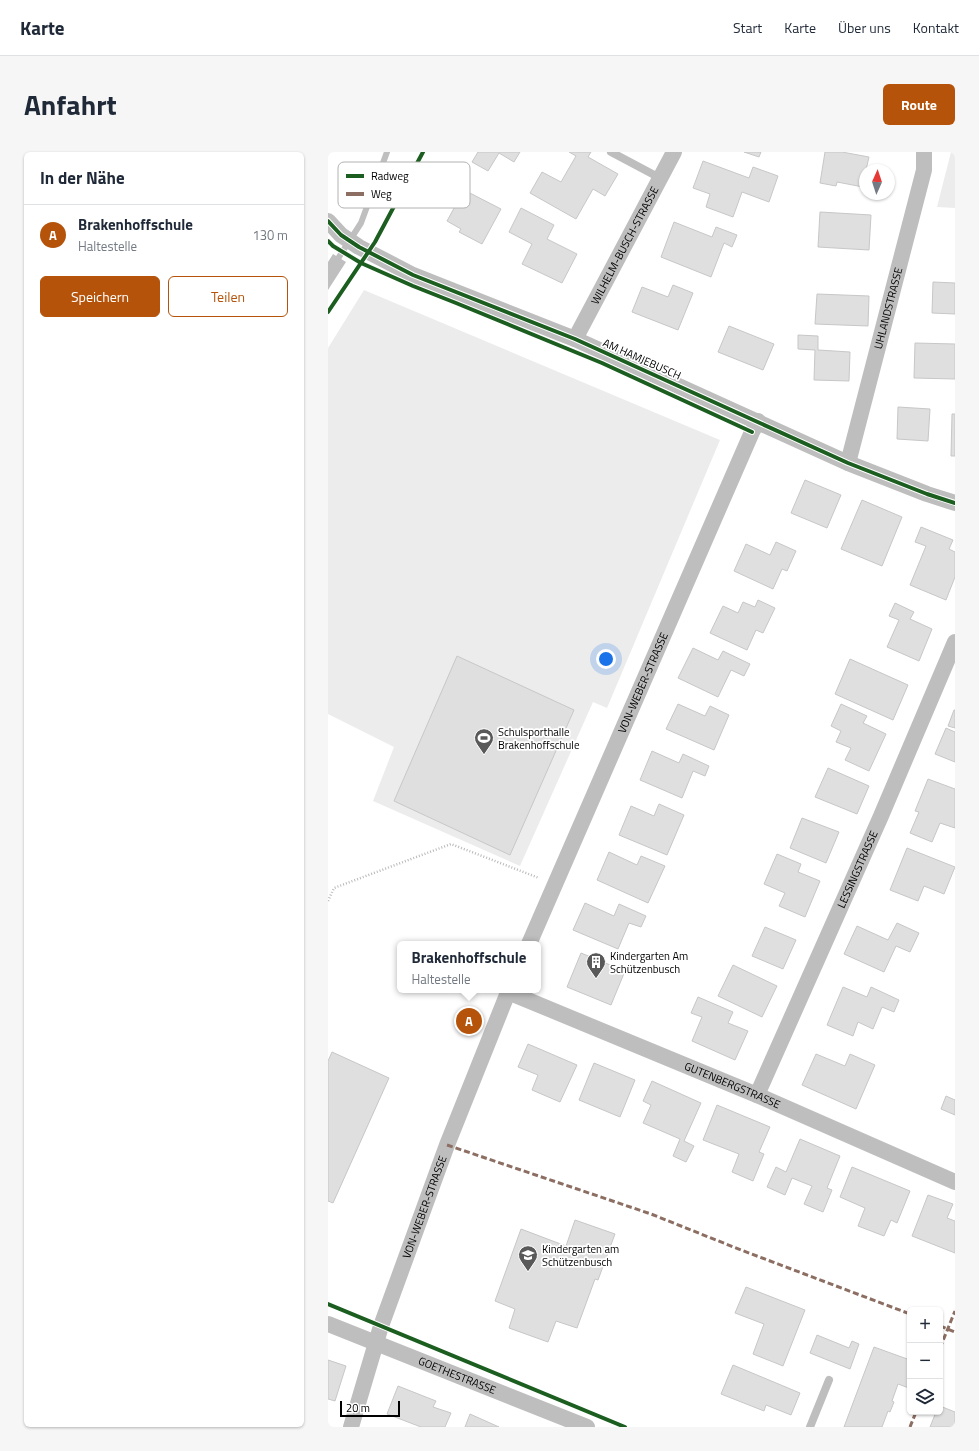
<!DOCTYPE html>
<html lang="de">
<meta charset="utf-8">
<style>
:root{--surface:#fff;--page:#f6f6f7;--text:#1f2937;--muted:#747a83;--line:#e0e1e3;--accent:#b45309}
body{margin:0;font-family:"Titillium Web",sans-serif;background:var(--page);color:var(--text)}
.controls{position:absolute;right:12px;bottom:12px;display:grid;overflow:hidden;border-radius:6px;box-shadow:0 1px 3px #0004}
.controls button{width:36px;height:36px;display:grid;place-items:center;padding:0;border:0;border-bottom:1px solid var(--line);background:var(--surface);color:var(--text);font:20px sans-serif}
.compass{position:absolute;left:531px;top:12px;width:36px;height:36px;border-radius:50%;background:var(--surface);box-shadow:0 1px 3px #0004;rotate:3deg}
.scale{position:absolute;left:12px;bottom:10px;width:60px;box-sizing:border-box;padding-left:4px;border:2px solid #000;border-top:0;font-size:11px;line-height:14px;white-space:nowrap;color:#000;-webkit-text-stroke:3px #fff;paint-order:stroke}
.you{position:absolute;left:278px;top:507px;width:14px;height:14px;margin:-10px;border:3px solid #fff;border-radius:50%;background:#1a73e8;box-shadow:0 0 0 6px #1a73e833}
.badge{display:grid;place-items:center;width:26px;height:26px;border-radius:50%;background:var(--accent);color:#fff;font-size:13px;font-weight:700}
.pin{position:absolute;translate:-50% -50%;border:2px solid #fff;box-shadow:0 1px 4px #0006}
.popup{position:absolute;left:69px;top:789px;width:144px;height:52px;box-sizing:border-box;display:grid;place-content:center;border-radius:6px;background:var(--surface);filter:drop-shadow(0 1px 3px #0005);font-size:13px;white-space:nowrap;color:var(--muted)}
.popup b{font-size:15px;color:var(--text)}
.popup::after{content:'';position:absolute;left:50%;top:100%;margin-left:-8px;border:8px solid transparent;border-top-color:var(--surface)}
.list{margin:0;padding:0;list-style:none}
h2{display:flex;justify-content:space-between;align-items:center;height:52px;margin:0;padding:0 16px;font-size:17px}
h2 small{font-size:13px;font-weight:400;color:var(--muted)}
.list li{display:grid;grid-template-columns:26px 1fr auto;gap:12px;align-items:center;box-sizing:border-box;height:60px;padding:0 16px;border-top:1px solid var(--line)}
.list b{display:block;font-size:15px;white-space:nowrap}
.list p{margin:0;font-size:13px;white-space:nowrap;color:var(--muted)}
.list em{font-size:13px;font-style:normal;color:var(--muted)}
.actions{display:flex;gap:8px;padding:12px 16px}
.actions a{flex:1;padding:9px 0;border:1px solid var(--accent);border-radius:6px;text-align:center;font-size:14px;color:var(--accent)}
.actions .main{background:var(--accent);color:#fff}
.icon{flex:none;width:22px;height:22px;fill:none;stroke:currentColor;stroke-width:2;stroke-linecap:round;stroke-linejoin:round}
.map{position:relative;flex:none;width:627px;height:1275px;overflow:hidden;border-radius:6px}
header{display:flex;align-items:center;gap:24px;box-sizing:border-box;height:56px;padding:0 20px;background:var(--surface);border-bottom:1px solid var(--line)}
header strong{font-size:19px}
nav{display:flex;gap:22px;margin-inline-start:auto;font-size:14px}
.intro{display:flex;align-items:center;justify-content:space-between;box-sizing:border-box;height:96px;padding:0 24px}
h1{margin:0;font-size:28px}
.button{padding:10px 18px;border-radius:6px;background:var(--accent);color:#fff;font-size:14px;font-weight:700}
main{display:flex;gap:24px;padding:0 24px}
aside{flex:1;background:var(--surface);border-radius:6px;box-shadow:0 1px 3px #0004}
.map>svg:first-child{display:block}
.green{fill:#ececec}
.water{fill:#bfbfbf}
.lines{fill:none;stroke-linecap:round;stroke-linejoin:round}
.stream{stroke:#bfbfbf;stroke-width:6}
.building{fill:#dfdfdf;stroke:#c7c7c7}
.path{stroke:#b9b9b9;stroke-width:2.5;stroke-dasharray:1 2;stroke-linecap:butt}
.service{stroke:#bebebe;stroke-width:8}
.minor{stroke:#bebebe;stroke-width:16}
.quiet{stroke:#8d6e63;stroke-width:3;stroke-dasharray:6 3;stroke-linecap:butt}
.cycleway-casing{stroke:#fff;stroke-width:6}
.cycleway{stroke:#1b5e20;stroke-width:4}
.labels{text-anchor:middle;stroke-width:3.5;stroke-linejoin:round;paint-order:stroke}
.street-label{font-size:11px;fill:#000;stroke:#fff}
.poi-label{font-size:11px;fill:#000;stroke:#fff;text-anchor:start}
.key{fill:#fff;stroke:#b2b2b2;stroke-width:1}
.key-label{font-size:11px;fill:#000}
</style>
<header>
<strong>Karte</strong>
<nav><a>Start</a><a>Karte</a><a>Über uns</a><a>Kontakt</a></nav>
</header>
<div class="intro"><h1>Anfahrt</h1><a class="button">Route</a></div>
<main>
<aside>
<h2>In der Nähe<small></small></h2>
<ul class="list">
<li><span class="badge">A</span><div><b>Brakenhoffschule</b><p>Haltestelle</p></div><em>130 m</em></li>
</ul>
<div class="actions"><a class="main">Speichern</a><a>Teilen</a></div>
</aside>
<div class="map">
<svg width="627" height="1275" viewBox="0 0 627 1275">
<rect width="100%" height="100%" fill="#fff"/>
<!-- green -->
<g class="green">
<path d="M623,0H627V56L609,55Z"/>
<path d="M36,138L392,288L279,556L265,550L192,714L45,649L66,595L0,562V196Z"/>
</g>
<!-- water -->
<path class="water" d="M5,102L18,110L0,138V110Z"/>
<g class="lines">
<!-- stream -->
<path class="stream" d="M0,122L33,71L59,0"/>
</g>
<!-- building -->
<g class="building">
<path d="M150,0H192L186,10L171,1L160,19L144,10Z"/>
<path d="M241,0H263L260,5L290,22L277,44L265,37L248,67L202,41L214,20L233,30L248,4Z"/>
<path d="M416,0H433L431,5Z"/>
<path d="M497,0H514L541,5L538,18H537L535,35L509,30L508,34L492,31Z"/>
<path d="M375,9L421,26L425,15L450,24L441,50L414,40L405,65L378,55L382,42L365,36Z"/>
<path d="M136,38L173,57L154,92L131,80L133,77L119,69Z"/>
<path d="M193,56L226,73L219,87L249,102L234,131L194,112L204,92L181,80Z"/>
<path d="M492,60L543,63L541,98L490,95Z"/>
<path d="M346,70L384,85L388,75L409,83L404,95L396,91L383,125L333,105Z"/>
<path d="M605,130L627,131V162L604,161Z"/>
<path d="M345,133L365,141L350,178L304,160L314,135L340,145Z"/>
<path d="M489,142L541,144L540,174L487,172Z"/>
<path d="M401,174L446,192L435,218L390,200Z"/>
<path d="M470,183L490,184V198L522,200L521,229L486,228L487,198L470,197Z"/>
<path d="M587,191L627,192V227L586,226Z"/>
<path d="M570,255L602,257L600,289L569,287Z"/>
<path d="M624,262H627V304H623Z"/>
<path d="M477,328L513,343L499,376L463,361Z"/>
<path d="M534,348L574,365L554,414L513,397Z"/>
<path d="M593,375L625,388L621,397L627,400V425L618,448L582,433L598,394L587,390Z"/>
<path d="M448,390L468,399L459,419L454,417L445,437L406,419L418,392L442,403Z"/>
<path d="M430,448L447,456L435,481L428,478L419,498L382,481L395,454L410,461L415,450L427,455Z"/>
<path d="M567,451L586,460L582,467L604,477L591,509L559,495L571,468L561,464Z"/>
<path d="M365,496L390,508L395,499L422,512L416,524L403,518L390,545L350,526Z"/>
<path d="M129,504L246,558L182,703L66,649Z"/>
<path d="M522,507L580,533L565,568L507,542Z"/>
<path d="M350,552L377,564L382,554L401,563L386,598L338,577Z"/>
<path d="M513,552L539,564L535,571L558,582L541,619L517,608L523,596L508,590L513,579L503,574Z"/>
<path d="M626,558H627V576L620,574Z"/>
<path d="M618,576L627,580V610L607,602Z"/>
<path d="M324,599L351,611L355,602L381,614L377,624L365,619L354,646L312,628Z"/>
<path d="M500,616L541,634L529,662L487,645Z"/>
<path d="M600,627L627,637V676L612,671L604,690L582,681L591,660L587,659Z"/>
<path d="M331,652L356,663L339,703L291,683L303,654L326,664Z"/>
<path d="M474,666L511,680L498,711L462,696Z"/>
<path d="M579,696L627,715L616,742L596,734L590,749L562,738Z"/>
<path d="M281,700L309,713L313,704L337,714L320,751L269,728Z"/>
<path d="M449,702L473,712L470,720L492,729L477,765L451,754L457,741L436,732Z"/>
<path d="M257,751L286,764L291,752L318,764L313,775L301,771L290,797L245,778Z"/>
<path d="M569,771L591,781L582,800L568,794L556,820L516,802L529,774L560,788Z"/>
<path d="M437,775L468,788L455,817L424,804Z"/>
<path d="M253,801L297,819L283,853L239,835Z"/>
<path d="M405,813L449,834L434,865L390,844Z"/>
<path d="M515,835L539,845L543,835L571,848L566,860L554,855L545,877L530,870L525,884L499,873Z"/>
<path d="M370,845L405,860L400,871L420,879L407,908L364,889L374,865L363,861Z"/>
<path d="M200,892L249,913L232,950L204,938L210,923L190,915Z"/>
<path d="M4,900L61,926L5,1051L0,1049V909Z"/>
<path d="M488,902L517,914L522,902L547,913L528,957L474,933Z"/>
<path d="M266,911L307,928L292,965L251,948Z"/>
<path d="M324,929L373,951L356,989L366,994L358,1010L345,1004L352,987L315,971L323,953L315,949Z"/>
<path d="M618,944L627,948V963L613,957Z"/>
<path d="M389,953L442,975L431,1000L436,1002L425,1029L404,1020L411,1002L375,988Z"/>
<path d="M472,987L512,1004L499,1036L504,1038L495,1060L476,1052L484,1034L464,1026L457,1043L439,1035L448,1015L458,1020Z"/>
<path d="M524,1015L582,1039L569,1071L563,1068L556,1084L530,1074L537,1056L512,1045Z"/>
<path d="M600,1043L625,1052L619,1066L627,1069V1101L584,1084Z"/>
<path d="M247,1068L287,1082L270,1128L267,1127L249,1176L228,1169L220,1190L181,1176L187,1157L167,1149L193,1077L238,1094Z"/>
<path d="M418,1135L477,1158L455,1214L425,1202L436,1172L407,1161Z"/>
<path d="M489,1183L521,1196L524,1189L531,1192L522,1217L482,1201Z"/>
<path d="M546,1195L582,1208V1234L581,1236L570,1232L564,1249L566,1250L562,1260L560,1259L554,1275H516Z"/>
<path d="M0,1208L18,1214L7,1249L0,1247Z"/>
<path d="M405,1213L472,1241L463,1263L438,1253L436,1259L393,1242Z"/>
<path d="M70,1234L108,1249L105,1255L123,1261L117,1275H93L59,1262Z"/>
<path d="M612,1254L627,1260V1275H602L608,1260H612Z"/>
<path d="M142,1262L171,1275H137Z"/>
</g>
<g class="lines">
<!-- path -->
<path class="path" d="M0,749L6,736L123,692L211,726"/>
<!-- service -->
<g class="service">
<path d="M283,0L332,26"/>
<path d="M482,1275L501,1228"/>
</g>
<!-- minor -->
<g class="minor">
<path d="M0,69L13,83L31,95L85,123L247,187L520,311L599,342L627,351"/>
<path id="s1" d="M247,187L346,0"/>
<path id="s2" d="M520,311L596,18V0"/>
<path id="s3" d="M201,792L424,280L430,269"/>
<path id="s4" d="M180,840L429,943L627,1030"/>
<path id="s5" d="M429,943L553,664L627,490"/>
<path id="s6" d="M0,1172L259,1275"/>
<path id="s7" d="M23,1275L53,1174L119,993L181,838"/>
</g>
<!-- quiet -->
<g class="quiet">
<path d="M119,993L323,1062L413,1098L582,1162"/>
<path d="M612,1174L627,1180"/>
<path d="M612,1196L627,1159"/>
<path d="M582,1275L588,1260"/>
</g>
<!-- cycleway casing -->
<g class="cycleway-casing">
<g id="cycleway">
<path d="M0,69L13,83L31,95L85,123L247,187L520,311L599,342L627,351"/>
<path d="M0,89L5,94L33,111L85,134L128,151L274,211L424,280"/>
<path d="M0,160L47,90L95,0"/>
<path d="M0,1152L297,1275"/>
</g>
</g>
<!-- cycleway -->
<use href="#cycleway" class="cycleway"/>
</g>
<!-- icons -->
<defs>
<g id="stadium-pin" transform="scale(1)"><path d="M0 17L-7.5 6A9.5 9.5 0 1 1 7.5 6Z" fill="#595959" stroke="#fff"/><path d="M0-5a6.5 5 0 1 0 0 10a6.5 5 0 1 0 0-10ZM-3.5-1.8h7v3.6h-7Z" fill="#fff"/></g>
<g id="building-pin" transform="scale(1)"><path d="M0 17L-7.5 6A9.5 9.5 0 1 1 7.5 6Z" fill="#595959" stroke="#fff"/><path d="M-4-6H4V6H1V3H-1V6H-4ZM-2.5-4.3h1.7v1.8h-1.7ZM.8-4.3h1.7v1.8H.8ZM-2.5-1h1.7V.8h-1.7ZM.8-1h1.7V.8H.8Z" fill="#fff"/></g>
<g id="school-pin" transform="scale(1)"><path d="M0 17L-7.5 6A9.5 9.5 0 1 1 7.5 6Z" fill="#595959" stroke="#fff"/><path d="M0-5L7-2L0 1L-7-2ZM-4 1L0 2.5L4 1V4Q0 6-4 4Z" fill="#fff"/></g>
</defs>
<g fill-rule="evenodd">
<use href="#stadium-pin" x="156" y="586"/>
<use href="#building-pin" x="268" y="810"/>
<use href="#school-pin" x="200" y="1103"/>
</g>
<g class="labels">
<!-- street labels -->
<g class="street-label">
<text dy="4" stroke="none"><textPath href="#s1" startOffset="106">WILHELM-BUSCH-STRASSE</textPath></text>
<text dy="4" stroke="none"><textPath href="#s2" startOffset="160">UHLANDSTRASSE</textPath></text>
<text transform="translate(314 207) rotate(24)" y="4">AM HAMJEBUSCH</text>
<text dy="4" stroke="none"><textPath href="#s3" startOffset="285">VON-WEBER-STRASSE</textPath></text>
<text dy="4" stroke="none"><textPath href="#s5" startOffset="247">LESSINGSTRASSE</textPath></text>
<text dy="4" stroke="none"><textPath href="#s4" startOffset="243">GUTENBERGSTRASSE</textPath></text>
<text dy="4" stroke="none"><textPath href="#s7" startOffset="232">VON-WEBER-STRASSE</textPath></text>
<text dy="4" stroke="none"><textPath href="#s6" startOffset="139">GOETHESTRASSE</textPath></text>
</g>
<!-- poi labels -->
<g class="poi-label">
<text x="170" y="584">Schulsporthalle<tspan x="170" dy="13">Brakenhoffschule</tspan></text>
<text x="282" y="808">Kindergarten Am<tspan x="282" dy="13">Schützenbusch</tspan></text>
<text x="214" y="1101">Kindergarten am<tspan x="214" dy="13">Schützenbusch</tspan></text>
</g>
</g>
<!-- legend -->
<rect x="10" y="10" width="132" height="46" rx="6" class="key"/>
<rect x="18" y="22" width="18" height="4" fill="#1b5e20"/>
<rect x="18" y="40" width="18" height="4" fill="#8d6e63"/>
<g class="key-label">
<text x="43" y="28">Radweg</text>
<text x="43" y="46">Weg</text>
</g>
</svg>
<div class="controls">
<button>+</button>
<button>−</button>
<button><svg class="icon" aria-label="layers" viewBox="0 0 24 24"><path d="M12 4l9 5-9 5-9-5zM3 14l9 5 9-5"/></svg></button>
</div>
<svg class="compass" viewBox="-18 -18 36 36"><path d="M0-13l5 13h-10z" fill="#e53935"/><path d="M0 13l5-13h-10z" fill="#747a83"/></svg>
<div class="scale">20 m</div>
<div class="you"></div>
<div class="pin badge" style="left:141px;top:869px">A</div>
<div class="popup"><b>Brakenhoffschule</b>Haltestelle</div>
</div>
</main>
